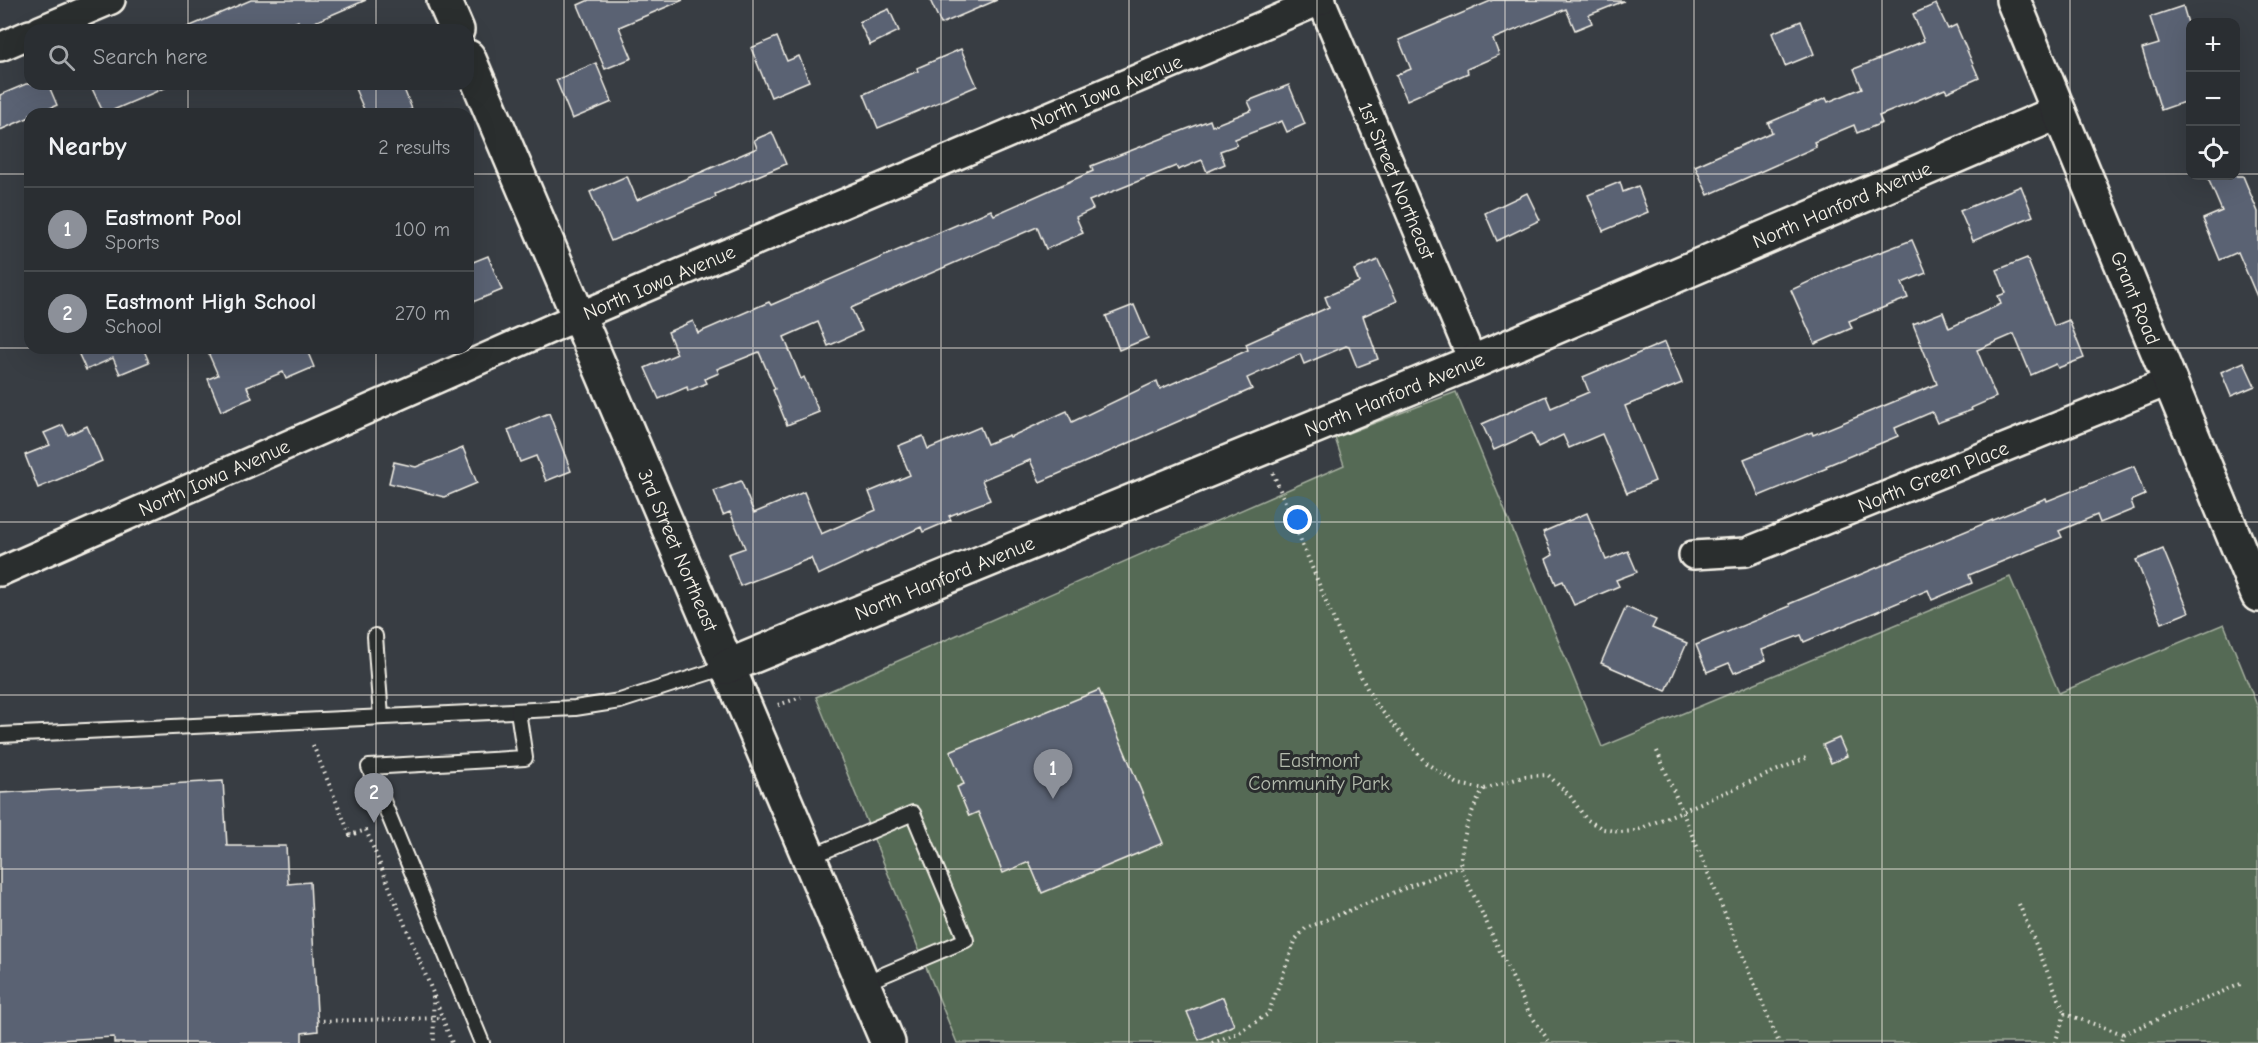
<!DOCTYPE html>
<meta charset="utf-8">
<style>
:root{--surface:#2a2e32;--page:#363a3e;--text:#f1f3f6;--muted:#a5a8ac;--line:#464a4d;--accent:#8c9099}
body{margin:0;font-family:"Comic Neue",sans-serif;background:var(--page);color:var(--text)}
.controls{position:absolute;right:18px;top:18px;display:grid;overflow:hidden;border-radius:12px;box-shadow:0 6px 24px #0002}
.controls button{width:54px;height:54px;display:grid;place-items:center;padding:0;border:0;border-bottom:2px solid var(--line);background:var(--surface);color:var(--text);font:30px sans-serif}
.you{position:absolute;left:1298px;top:520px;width:21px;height:21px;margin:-15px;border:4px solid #fff;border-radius:50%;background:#1a73e8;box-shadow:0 0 0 9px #1a73e833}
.badge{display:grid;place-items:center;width:39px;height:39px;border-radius:50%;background:var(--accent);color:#fff;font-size:20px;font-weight:700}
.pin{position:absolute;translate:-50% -50px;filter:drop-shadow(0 2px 3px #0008)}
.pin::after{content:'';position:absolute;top:32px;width:21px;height:18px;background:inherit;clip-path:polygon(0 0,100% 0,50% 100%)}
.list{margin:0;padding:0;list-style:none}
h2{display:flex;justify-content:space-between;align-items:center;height:78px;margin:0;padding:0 24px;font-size:26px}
h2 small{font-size:20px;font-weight:400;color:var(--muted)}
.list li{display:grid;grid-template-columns:39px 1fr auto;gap:18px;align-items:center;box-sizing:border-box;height:84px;padding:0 24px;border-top:2px solid var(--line)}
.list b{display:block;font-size:22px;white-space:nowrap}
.list p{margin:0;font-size:20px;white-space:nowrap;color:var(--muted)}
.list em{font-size:20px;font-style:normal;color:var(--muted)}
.icon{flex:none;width:33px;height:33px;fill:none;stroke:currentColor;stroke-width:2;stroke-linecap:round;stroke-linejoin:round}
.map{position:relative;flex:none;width:2258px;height:1043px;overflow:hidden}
.search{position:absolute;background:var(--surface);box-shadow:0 6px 24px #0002;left:24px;top:24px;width:450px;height:66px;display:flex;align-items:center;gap:15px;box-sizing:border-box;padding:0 21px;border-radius:18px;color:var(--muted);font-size:22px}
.panel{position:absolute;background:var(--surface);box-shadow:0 6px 24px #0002;left:24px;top:108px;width:450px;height:246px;border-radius:18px}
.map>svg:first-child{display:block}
.green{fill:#556a55;stroke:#a4ae9e;stroke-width:1.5}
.building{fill:#5a6273;stroke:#f4f1e8;stroke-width:1.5}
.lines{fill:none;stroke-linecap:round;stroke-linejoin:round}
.service-casing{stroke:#f4f1e8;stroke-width:18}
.minor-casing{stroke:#f4f1e8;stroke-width:32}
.tertiary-casing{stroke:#f4f1e8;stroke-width:38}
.primary-casing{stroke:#f4f1e8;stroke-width:38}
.path{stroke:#f4f1e8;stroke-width:4;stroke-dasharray:1.5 4.5;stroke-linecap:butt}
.service{stroke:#2a2d2e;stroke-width:14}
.minor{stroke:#2a2d2e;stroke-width:27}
.tertiary{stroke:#2a2d2e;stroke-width:33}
.primary{stroke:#2a2d2e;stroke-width:33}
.grid{fill:none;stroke:#f4f1e8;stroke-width:1.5;stroke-opacity:0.55}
.labels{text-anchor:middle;stroke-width:6;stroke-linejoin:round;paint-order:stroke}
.street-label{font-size:20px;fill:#f4f1e8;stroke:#2a2d2e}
.park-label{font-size:20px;fill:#b4bbad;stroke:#2a2d2e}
</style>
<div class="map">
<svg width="2258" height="1043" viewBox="0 0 2258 1043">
<rect width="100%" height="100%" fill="#383d43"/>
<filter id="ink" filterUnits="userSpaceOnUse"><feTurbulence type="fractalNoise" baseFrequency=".0167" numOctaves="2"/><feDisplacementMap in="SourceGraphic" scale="12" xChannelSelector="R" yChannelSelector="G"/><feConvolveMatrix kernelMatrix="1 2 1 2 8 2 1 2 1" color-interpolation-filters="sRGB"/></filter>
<g filter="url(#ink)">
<!-- green -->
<path class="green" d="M1456,392L1602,747L2010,577L2059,693L2224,624L2258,708V1043H957L816,697L1344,465L1335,438Z"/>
<!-- building -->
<g class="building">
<path d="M251,0H366L301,28L298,21L277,30H181Z"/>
<path d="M589,0H683L619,27L632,58L605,69L578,5Z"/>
<path d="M930,0H997L941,24Z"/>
<path d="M1493,0L1624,1L1589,15L1592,23L1575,30L1566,9L1493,39L1499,55L1467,69L1468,73L1407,100L1396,75L1411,69L1399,40Z"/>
<path d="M1936,4L1948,29L1956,25L1979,78L1947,92L1945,89L1879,116L1882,123L1857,133L1854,125L1814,142L1816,147L1708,195L1695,166L1772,132L1768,123L1826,98L1828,102L1862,88L1854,69L1924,41L1913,14Z"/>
<path d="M2183,6L2190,30V100L2161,110L2142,49L2159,44L2150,17Z"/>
<path d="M889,9L899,31L870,45L859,22Z"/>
<path d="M1801,21L1814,54L1785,66L1772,33Z"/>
<path d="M777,37L787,61L799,56L809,81L771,97L751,48Z"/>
<path d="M961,49L977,86L878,128L864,94L918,71L917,68Z"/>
<path d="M596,63L612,102L572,119L556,80Z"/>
<path d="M26,84H48L57,105L37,114H30V117L0,130V95Z"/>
<path d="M90,84H174L104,114Z"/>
<path d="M353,84H402L412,109L400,114H366Z"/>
<path d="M1289,85L1305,124L1287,132L1282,121L1235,139L1237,145L1220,151L1225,164L1207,172L1202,160L1178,170L1176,166L1089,201L1093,209L1076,217L1083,233L1046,249L1037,227L867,301L851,308L862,331L828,346L818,322L784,337L801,379L804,377L819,412L787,425L773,390L775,389L759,352L717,369L719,373L705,379L707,383L688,391L687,387L659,399L645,368L677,354L668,332L693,321L698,333L769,302L771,305L991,210L994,215L1093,171L1091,166L1210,120L1212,126L1252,110L1248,101Z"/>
<path d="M772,132L786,164L715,194L716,197L611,241L590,192L627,176L637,200L757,148L754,140Z"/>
<path d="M2207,176H2243L2258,212V299L2238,252L2220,260L2203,219L2222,211Z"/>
<path d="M1620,182L1623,192L1638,186L1648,212L1603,231L1588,195Z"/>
<path d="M2021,186L2033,216L1973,241L1960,211Z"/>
<path d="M1527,193L1540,220L1497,241L1485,213Z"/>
<path d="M1912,240L1926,273L1902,283L1908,298L1849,321L1852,328L1815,344L1791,290L1841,267Z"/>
<path d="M488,256L502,290L468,304V264Z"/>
<path d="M2027,258L2054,326L2069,320L2084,358L2058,368L2056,364L2031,375L2014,334L1977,350L1996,397L1971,408L1972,410L1937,423L1932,412L1895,428L1898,436L1826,466L1827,468L1759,496L1744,459L1812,432L1813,435L1937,384L1913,324L1943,312L1949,328L2001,304L1998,296L2006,293L1997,270Z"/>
<path d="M1378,260L1397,301L1363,316L1378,359L1357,367L1349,347L1346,346L1304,364L1300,354L1247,378L1252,389L1040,482L1030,460L982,480L990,500L949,516L951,520L923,532L921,527L818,575L811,558L740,586L728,554L745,548L730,512L723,515L714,491L741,481L754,513L804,492L821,534L876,510L869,492L910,475L898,446L923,436L928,449L980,427L987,444L1009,435L1010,437L1067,411L1072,422L1157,381L1160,389L1248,350L1246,344L1329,307L1325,297L1359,282L1354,270Z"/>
<path d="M1134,305L1148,338L1119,350L1106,316Z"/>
<path d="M1665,342L1682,383L1625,406L1655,481L1627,493L1602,434L1569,448L1563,435L1538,447L1532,433L1494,450L1482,424L1546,396L1551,408L1589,392L1583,377Z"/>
<path d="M76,348H143L149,362L120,374L113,358L86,370Z"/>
<path d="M206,348H306L314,367L286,379L283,372L247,387L252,398L221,411L208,379L218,375Z"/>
<path d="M2244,362L2255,386L2231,396L2221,372Z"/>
<path d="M549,413L571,471L546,481L536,456L520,462L508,430Z"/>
<path d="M63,425L68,435L87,426L102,461L38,488L25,455L50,445L44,433Z"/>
<path d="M463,448L477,483L444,497L389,483L394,462L416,467Z"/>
<path d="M2134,466L2145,495L2131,501L2134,509L2100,523L2097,515L2059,531L2062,537L1969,575L1972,583L1932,600L1928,590L1804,642L1801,635L1762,650L1766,660L1734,673L1729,663L1707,672L1696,645L1790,606L1789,604L2046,498L2047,501Z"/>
<path d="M1587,513L1606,560L1628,551L1637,572L1616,580L1619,586L1574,605L1563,581L1556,584L1546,559L1553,555L1543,532Z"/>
<path d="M2163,549L2189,612L2162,623L2136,560Z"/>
<path d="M1626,607L1656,620L1652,628L1687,643L1666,691L1601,663Z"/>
<path d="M1099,690L1163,843L1042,893L1029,862L1003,873L978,812L969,816L957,787L964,784L950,751Z"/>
<path d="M1839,738L1847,756L1831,763L1823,745Z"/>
<path d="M223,781L227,846H286L288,884L310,882L318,1031L302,1033V1043H114V1037L0,1043V793Z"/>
<path d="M1223,997L1234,1025L1199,1040L1187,1012Z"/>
</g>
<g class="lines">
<!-- service casing -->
<g class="service-casing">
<g id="service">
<path d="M375,636L381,717"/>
<path d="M0,735L575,708L620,701L726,667"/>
<path d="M808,858L913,813L966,940L862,984"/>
<path d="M482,1043L369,767L525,758L518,711"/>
</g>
</g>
<!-- minor casing -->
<g class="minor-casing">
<g id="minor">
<path id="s1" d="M1321,0L1473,362"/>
<path d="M40,30L111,0"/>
<path d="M0,47L30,34"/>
<path id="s2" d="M1693,555L1746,552L2170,381"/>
<path id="s3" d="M0,572L577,317L1322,0"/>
</g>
</g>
<!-- tertiary casing -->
<g class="tertiary-casing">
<g id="tertiary">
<path d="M444,0L457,30"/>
<path id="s4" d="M468,57L888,1043"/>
<path id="s5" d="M726,667L1473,362L2059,112"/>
</g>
</g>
<!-- primary casing -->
<g class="primary-casing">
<g id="primary">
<path id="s6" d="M2013,0L2258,595"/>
</g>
</g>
<!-- path -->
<g class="path">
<path d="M1273,473L1340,635L1374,702L1426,763L1458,784L1484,789L1526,776L1548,775L1570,796L1586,819L1603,829L1620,832L1635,831L1806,758"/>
<path d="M778,705L801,697"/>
<path d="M313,745L350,835L366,830L433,993L434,1043"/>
<path d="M1657,751L1779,1043"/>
<path d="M1484,789C1468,815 1463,836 1460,866L1528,1011L1550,1043"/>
<path d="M2019,904L2065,1014"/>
<path d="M434,996L452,1043"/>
<path d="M317,1021L443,1018"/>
<path d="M2123,1034L2243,983"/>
<path d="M1212,1043L1238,1033L1268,1014L1296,939L1306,928L1460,866"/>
<path d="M2055,1043L2065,1014L2123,1034L2120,1043"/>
</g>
<!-- service -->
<use href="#service" class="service"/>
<!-- minor -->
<use href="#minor" class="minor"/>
<!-- tertiary -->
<use href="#tertiary" class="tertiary"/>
<!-- primary -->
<use href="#primary" class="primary"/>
</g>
</g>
<!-- grid -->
<path class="grid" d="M188,0V30M376,0V30M564,0V1043M753,0V1043M941,0V1043M1129,0V1043M1317,0V1043M1505,0V1043M1694,0V1043M1882,0V1043M2070,0V1043M188,84V114M376,84V114M0,174H30M468,174H2190M2236,174H2258M0,348H30M188,348V1043M376,348V1043M468,348H2258M0,522H2258M0,695H2258M0,869H2258"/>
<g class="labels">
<!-- street labels -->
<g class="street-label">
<text dy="7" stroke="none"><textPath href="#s3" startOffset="1206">North Iowa Avenue</textPath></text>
<text dy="7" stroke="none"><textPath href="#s1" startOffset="196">1st Street Northeast</textPath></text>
<text dy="7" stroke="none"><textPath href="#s5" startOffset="1208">North Hanford Avenue</textPath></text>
<text dy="7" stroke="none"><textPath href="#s3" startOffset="720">North Iowa Avenue</textPath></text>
<text dy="7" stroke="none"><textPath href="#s6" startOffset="322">Grant Road</textPath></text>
<text dy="7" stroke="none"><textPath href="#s5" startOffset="722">North Hanford Avenue</textPath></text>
<text dy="7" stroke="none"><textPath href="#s2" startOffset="255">North Green Place</textPath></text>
<text dy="7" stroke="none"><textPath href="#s3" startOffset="234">North Iowa Avenue</textPath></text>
<text dy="7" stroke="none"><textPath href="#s4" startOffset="536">3rd Street Northeast</textPath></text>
<text dy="7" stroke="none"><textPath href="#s5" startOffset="236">North Hanford Avenue</textPath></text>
</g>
<!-- park labels -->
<g class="park-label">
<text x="1319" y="767">Eastmont<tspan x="1319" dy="23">Community Park</tspan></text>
</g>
</g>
</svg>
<div class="controls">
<button>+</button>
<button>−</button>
<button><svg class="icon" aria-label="locate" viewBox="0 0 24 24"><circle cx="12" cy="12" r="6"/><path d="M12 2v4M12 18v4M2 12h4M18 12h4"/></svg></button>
</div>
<div class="you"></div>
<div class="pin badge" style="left:1053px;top:799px">1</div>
<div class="pin badge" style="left:374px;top:823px">2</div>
<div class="search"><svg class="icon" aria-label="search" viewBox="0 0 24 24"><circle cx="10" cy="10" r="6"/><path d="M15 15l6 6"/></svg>Search here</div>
<section class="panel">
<h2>Nearby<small>2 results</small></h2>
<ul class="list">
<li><span class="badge">1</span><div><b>Eastmont Pool</b><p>Sports</p></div><em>100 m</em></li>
<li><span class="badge">2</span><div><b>Eastmont High School</b><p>School</p></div><em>270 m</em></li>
</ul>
</section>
</div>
